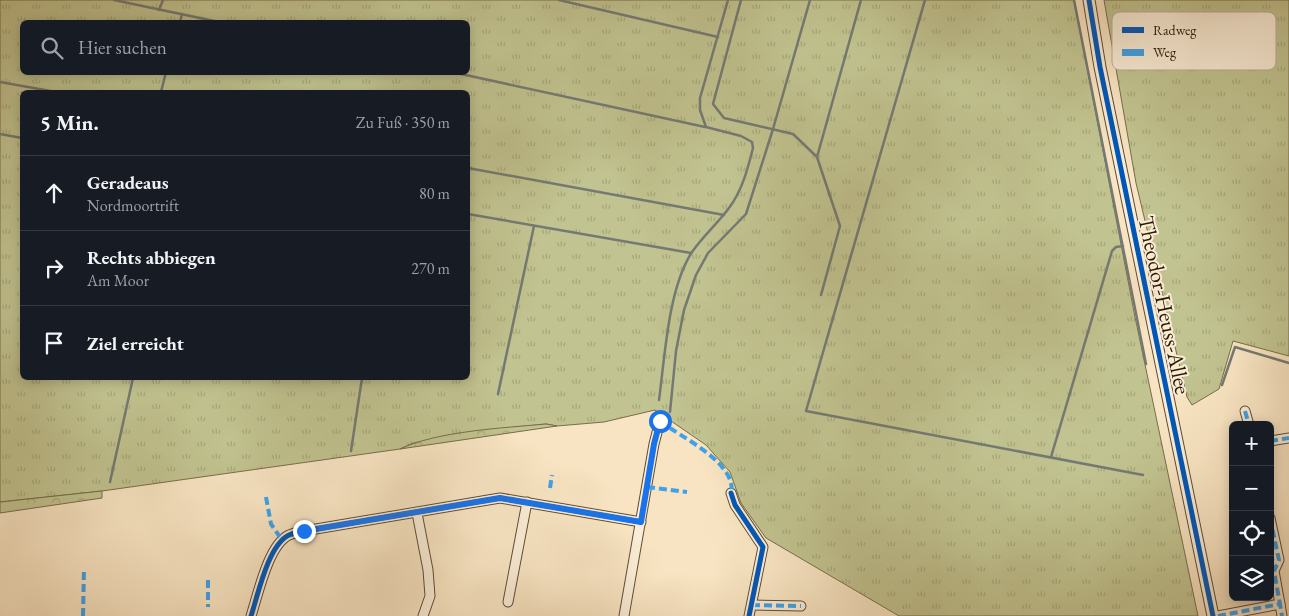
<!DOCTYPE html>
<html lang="de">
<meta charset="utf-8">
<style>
:root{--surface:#171b24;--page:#242831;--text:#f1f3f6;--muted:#9ea1a6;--line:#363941}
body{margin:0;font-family:"EB Garamond",serif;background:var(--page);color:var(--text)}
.controls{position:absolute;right:15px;bottom:15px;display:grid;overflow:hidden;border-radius:8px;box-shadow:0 2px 12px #0003}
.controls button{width:45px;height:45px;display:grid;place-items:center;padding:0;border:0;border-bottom:1px solid var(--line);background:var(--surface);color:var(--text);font:25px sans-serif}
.stop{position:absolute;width:15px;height:15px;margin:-11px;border:4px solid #1a73e8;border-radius:50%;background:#fff}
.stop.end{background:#1a73e8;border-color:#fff;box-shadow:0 1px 5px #0008}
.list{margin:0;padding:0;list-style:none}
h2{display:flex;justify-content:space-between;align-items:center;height:65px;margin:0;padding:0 20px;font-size:21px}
h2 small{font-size:16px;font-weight:400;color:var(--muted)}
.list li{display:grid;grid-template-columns:32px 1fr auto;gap:15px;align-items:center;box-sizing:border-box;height:75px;padding:0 20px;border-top:1px solid var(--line)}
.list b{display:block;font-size:19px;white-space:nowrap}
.list p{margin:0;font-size:16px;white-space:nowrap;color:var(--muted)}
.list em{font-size:16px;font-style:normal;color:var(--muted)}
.icon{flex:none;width:28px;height:28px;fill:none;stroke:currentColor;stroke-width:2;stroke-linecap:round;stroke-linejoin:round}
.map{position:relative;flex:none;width:1289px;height:616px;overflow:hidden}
.search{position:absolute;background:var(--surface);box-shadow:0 2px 12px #0003;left:20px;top:20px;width:450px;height:55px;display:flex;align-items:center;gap:12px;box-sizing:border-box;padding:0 18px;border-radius:8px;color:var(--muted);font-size:19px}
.panel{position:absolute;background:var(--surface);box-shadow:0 2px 12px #0003;left:20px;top:90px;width:450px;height:290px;border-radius:8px}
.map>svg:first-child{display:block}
.grass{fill:url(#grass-tufts);stroke:#776e49;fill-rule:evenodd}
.forest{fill:url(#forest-crowns);stroke:#776e49}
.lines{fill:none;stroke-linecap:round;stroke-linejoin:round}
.stream{stroke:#747a73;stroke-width:2.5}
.minor-casing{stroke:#604c32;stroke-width:11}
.tertiary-casing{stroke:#604c32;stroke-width:13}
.minor{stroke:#faedd7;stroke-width:9}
.tertiary{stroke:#faedd7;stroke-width:11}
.quiet{stroke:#3ea2e9;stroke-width:4;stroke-dasharray:8 4;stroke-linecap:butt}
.cycleway-casing{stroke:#faedd7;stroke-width:8}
.cycleway{stroke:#0057b8;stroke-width:5}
.route{stroke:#1a73e8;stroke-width:6}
.labels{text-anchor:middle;stroke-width:4;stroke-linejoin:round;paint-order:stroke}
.street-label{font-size:22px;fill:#2d1902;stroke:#faedd7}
.key{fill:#faedd7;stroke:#bcad97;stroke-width:1}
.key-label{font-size:14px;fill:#2d1902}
</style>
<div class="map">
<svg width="1289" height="616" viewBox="0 0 1289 616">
<defs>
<pattern id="grass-tufts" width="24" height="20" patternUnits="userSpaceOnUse" patternTransform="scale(1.25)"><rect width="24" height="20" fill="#c1c390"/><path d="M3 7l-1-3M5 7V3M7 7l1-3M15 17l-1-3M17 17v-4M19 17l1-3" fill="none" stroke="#a6a77b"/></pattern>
<pattern id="forest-crowns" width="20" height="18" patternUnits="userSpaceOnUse" patternTransform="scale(1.25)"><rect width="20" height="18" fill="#c1c390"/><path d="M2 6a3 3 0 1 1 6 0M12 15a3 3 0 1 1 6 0" fill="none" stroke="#a6a77b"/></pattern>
</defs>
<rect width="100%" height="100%" fill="#f8e4c2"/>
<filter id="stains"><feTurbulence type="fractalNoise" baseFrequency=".004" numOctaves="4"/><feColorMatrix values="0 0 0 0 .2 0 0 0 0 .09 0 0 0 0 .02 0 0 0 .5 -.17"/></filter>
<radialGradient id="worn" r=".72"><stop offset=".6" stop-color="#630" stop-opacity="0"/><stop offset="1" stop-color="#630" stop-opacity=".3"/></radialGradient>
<!-- grass -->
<g class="grass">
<path d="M0,0H1074L1135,317L1198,616H899L766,538L741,503L730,472L706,445L655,410L604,422L557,426L546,424L486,430L413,443L400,449L102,491L0,502ZM22,22H468V72H22ZM22,92H468V378H22Z"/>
<path d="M1104,0H1289V356L1233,341L1219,389L1192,405L1187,397L1136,183Z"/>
</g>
<!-- forest -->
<g class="forest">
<path d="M546,424L557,426L400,449C438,431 503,428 546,424Z"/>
<path d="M102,491V498L0,513V502Z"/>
</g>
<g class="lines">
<!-- stream -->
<g class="stream">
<path d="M114,0L219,22"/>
<path d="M559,0L718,37"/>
<path d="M741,0L713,104L724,118L793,134L817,157L840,226L821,295"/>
<path d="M925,0L806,411L1143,475"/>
<path d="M1074,0L1146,364"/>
<path d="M159,10L163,0"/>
<path d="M180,22L182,14"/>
<path d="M452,72L705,127"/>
<path d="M0,82L56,92"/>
<path d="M161,92L166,72"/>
<path d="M0,134L22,138"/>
<path d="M817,157L861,0"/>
<path d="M468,168L724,215"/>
<path d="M468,214L691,253"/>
<path d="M1222,385L1235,347L1289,363"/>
<path d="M498,394L534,226"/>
<path d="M659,400C665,356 668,289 692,252C703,236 718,223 729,208C742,191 748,168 753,148L752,142L741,136L706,127L700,110V98L728,0"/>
<path d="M670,412L676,351L684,310L696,275L708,253L746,214L773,129L810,0"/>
<path d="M351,451L362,378"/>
<path d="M1051,457L1112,251L1116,247L1123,246"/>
<path d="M110,482L133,378"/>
</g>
<!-- minor casing -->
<g class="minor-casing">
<g id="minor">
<path d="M1245,411L1249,425"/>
<path d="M1270,441L1289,438"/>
<path d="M731,493L735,505L763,547L749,616"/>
<path d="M417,513L428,570L430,596L423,616"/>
<path d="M1270,518L1279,560L1274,571L1280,604"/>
<path d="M508,602L527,502"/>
<path d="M752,605L801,606"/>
<path d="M251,616C258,595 268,545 289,535C294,533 299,532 304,531L500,498L641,522"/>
<path d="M624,616L654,444L660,421"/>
<path d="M1218,616L1280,604L1282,616"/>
</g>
</g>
<!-- tertiary casing -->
<g class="tertiary-casing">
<path id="tertiary" d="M1089,0L1100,67L1213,616"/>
</g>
<!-- minor -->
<use href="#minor" class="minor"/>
<!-- tertiary -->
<use href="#tertiary" class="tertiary"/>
<!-- quiet -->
<g class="quiet">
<path d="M1245,411L1249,425"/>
<path d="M660,421C680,437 739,463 731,495"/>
<path d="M1270,441L1289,438"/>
<path d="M647,487L687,492"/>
<path d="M550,488L552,475"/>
<path d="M266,497L271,524L282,540"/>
<path d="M1270,518L1279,560L1274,571L1280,604"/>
<path d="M208,580V607"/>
<path d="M752,605L801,606"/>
<path d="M83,616L84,568"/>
<path d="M1218,616L1280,604L1282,616"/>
</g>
<!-- cycleway casing -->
<g class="cycleway-casing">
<g id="cycleway">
<path d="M1089,0L1100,67L1213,616"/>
<path d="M731,493L735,505L763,547L749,616"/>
<path d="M251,616C258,595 268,545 289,535C294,533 299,532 304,531L500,498L641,522"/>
</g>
</g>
<!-- cycleway -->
<use href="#cycleway" class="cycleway"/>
</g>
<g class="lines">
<!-- route -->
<path class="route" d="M304,531L500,498L641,522L654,444L660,421"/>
</g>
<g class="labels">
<!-- street labels -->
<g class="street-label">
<text transform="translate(1165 305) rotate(78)" y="8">Theodor-Heuss-Allee</text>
</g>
</g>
<!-- legend -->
<rect x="1112" y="12" width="164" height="58" rx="8" class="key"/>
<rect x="1122" y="27" width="22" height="6" fill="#0057b8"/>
<rect x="1122" y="49" width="22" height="7" fill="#3ea2e9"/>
<g class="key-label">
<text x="1153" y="35">Radweg</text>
<text x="1153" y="57">Weg</text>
</g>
<rect width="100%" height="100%" filter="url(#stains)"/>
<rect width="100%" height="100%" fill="url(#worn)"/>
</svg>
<div class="controls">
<button>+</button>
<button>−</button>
<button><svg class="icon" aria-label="locate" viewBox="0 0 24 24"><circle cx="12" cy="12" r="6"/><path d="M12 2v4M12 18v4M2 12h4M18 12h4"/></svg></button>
<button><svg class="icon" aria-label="layers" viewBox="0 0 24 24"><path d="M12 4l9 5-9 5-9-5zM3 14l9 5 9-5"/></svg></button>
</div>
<div class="stop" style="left:660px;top:421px"></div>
<div class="stop end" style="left:304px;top:531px"></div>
<div class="search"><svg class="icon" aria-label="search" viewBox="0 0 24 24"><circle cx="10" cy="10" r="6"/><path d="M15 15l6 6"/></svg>Hier suchen</div>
<section class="panel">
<h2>5 Min.<small>Zu Fuß · 350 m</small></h2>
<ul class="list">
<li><svg class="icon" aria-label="ahead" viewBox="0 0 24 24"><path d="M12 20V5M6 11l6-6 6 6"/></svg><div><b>Geradeaus</b><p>Nordmoortrift</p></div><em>80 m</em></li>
<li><svg class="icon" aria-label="right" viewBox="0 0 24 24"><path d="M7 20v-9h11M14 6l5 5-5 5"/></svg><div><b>Rechts abbiegen</b><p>Am Moor</p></div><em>270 m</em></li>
<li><svg class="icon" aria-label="arrive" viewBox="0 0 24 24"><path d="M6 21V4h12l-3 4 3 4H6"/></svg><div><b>Ziel erreicht</b></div></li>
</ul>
</section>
</div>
